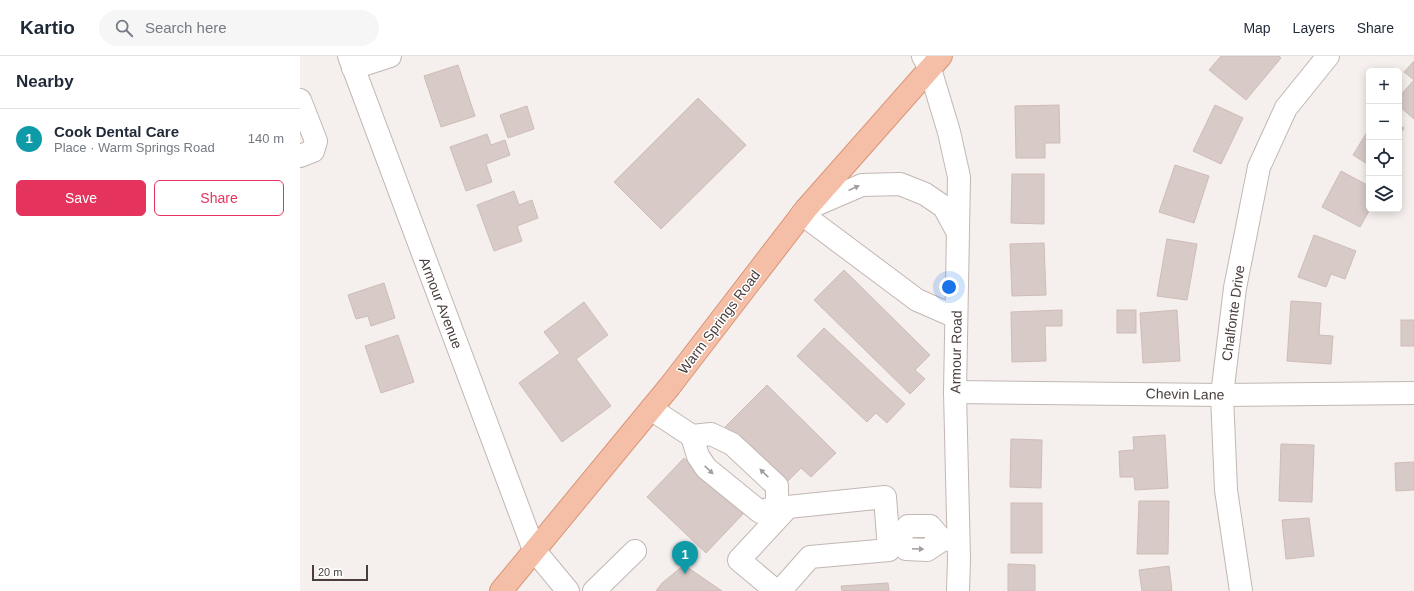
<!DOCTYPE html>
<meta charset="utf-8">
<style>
:root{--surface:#fff;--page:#f6f6f7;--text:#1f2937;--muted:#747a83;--line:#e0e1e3;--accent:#e4345e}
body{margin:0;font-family:Arial,sans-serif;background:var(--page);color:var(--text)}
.controls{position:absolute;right:12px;top:12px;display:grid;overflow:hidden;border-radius:6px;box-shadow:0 2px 10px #0003}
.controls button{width:36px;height:36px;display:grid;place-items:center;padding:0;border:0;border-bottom:1px solid var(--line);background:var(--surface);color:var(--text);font:20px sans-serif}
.scale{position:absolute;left:12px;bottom:10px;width:56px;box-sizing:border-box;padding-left:4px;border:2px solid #493e3b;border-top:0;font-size:11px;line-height:14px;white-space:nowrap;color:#493e3b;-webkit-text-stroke:3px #fff;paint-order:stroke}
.you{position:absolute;left:649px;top:231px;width:14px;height:14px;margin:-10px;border:3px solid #fff;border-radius:50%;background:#1a73e8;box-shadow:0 0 0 6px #1a73e833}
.badge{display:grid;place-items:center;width:26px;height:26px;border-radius:50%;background:var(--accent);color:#fff;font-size:13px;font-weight:700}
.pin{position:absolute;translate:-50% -33px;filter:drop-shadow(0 1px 2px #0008)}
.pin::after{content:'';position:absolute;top:21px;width:14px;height:12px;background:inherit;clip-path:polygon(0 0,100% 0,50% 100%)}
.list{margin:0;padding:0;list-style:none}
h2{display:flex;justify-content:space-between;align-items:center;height:52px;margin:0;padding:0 16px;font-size:17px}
h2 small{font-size:13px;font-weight:400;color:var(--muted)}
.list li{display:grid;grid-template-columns:26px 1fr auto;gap:12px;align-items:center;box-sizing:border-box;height:60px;padding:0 16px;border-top:1px solid var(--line)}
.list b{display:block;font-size:15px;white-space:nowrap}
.list p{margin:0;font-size:13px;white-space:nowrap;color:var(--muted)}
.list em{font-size:13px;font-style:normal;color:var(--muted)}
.actions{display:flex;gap:8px;padding:12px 16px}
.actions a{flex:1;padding:9px 0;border:1px solid var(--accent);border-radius:6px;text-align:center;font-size:14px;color:var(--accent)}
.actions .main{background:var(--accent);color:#fff}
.icon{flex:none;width:22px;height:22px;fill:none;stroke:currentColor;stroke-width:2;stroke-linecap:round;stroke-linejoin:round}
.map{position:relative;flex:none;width:1114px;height:535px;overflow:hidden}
header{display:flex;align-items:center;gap:24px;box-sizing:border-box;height:56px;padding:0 20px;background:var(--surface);border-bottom:1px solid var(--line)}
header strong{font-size:19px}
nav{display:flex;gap:22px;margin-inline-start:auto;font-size:14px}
.search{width:280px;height:36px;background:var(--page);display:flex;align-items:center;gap:10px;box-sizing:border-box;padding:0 14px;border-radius:22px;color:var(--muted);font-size:15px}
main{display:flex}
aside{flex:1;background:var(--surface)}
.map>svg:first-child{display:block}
.building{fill:#d8cac6;stroke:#cfbcb7}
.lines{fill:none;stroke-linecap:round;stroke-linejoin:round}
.minor-casing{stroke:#c2b7b3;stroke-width:24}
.major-casing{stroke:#d99577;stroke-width:24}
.minor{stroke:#fff;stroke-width:22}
.major{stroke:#f4bfa6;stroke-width:22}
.oneway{fill:#a49e9d}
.labels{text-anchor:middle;stroke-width:3;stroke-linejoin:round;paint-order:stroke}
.street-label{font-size:14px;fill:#493e3b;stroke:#fff}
</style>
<header>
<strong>Kartio</strong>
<div class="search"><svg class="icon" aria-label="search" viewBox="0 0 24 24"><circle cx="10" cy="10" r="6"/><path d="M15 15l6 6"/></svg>Search here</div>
<nav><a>Map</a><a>Layers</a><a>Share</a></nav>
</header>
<main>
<aside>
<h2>Nearby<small></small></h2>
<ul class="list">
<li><span class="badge" style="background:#0f9aa8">1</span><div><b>Cook Dental Care</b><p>Place · Warm Springs Road</p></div><em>140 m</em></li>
</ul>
<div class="actions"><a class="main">Save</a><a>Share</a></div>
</aside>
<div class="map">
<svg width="1114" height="535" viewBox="0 0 1114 535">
<rect width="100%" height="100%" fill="#f5efed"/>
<!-- building -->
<g class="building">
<path d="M921,0H979L981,2L946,44L909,14Z"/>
<path d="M1114,5V63L1099,50V41L1114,24L1104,16Z"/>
<path d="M158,9L175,60L141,71L124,20Z"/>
<path d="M398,42L446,89L361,173L314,126Z"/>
<path d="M759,49L760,87H745V102H716L715,50Z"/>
<path d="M915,49L943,62L921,108L893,95Z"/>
<path d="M227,50L234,73L208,82L200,59Z"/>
<path d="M1099,69L1104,72L1099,80Z"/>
<path d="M1069,73V109L1053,99Z"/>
<path d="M187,78L191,89L205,84L210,99L186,108L192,126L166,135L150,91Z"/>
<path d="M875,109L909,120L894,167L859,156Z"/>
<path d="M1041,115L1069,130L1070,153L1060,171L1022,151Z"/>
<path d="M712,118H744V168L711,167Z"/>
<path d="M214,135L219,149L232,144L238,162L217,170L222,185L194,195L177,149Z"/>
<path d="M1014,179L1056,195L1045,223L1031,218L1026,231L998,221Z"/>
<path d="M867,183L897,188L887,244L857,240Z"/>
<path d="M744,187L746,239L712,240L710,188Z"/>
<path d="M544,214L630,299L615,314L625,323L610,338L514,244Z"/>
<path d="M84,227L95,262L71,270L68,260L56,263L48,239Z"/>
<path d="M991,245L1021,247L1019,279L1033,280L1031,308L987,305Z"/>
<path d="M284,246L308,279L276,303L311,350L262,386L219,327L260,297L244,276Z"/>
<path d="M762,254V270H745L746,305L712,306L711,256Z"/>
<rect x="817" y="254" width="19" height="23"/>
<path d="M877,254L880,305L843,307L840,257Z"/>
<rect x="1101" y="264" width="13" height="26"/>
<path d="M524,272L605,348L587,367L576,357L567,366L497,300Z"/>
<path d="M98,279L114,326L81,337L65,290Z"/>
<path d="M467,329L536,397L511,421L501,412L483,430L424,372Z"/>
<path d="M865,379L868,432L835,434L834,421H820L819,395L834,394L833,381Z"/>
<path d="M711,383L742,384L741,432L710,431Z"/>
<path d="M981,388L1014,389L1012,446L979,445Z"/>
<path d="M384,402L443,458L406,497L347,441Z"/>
<path d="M1114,406V434L1096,435L1095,407Z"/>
<path d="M839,445H869L868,498H837Z"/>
<rect x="711" y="447" width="31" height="50"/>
<path d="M1009,462L1014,500L986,503L982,464Z"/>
<path d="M708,508L735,509V535H708Z"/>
<path d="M384,509L422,535H356L362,527Z"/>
<path d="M869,510L872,535H842L839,514Z"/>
<path d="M588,527L589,535H542L541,530Z"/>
</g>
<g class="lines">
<!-- minor casing -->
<g class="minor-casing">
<g id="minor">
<path d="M49,0L234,494L268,535"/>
<path d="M623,0L630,13L649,76L659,121L655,336L659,503L658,535"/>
<path d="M53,12L90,0"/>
<path d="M0,44L16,85L13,95L0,100"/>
<path d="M506,153L562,129L600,128L625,138L644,151L657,175"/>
<path d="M502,158L617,244L656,261"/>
<path d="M655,336L922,339L1114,337"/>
<path d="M351,353L392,380L411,378L432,388L477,430V450L483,456"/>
<path d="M392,380L398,400L406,412L460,456L477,450"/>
<path d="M642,484L630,470H608L599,481L606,493L627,494L642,484L658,483"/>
<path d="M294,535L335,495"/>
<path d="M476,535L439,504L488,451L585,441L589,494L510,501L480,535"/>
<path d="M941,535L926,434L922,339L935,232L959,111L986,52L1028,0"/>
</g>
</g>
<!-- major casing -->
<g class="major-casing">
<path id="major" d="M201,535L370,330L506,153L641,0"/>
</g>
<!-- minor -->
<use href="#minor" class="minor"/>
<!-- major -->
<use href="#major" class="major"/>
</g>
<!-- one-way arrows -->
<defs><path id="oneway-solid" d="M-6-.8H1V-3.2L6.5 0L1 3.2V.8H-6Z"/></defs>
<g class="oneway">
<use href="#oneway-solid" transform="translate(554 132) rotate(-24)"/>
<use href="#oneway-solid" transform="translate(409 414) rotate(44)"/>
<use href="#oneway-solid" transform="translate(464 417) rotate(-137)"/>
<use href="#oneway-solid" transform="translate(618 493) rotate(3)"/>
</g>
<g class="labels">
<!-- street labels -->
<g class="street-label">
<text transform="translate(141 247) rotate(69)" y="5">Armour Avenue</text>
<text transform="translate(933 257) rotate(-82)" y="5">Chalfonte Drive</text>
<text transform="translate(419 266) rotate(-53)" y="5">Warm Springs Road</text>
<text transform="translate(656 296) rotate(-89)" y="5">Armour Road</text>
<text transform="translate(885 338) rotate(1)" y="5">Chevin Lane</text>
</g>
</g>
</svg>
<div class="controls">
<button>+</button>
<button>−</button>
<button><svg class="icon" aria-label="locate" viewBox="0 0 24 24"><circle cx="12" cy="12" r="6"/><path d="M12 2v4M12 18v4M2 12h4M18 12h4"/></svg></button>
<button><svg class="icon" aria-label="layers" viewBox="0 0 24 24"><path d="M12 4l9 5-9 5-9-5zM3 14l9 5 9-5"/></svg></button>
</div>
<div class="scale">20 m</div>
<div class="you"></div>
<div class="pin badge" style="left:385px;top:518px;background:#0f9aa8">1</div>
</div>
</main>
